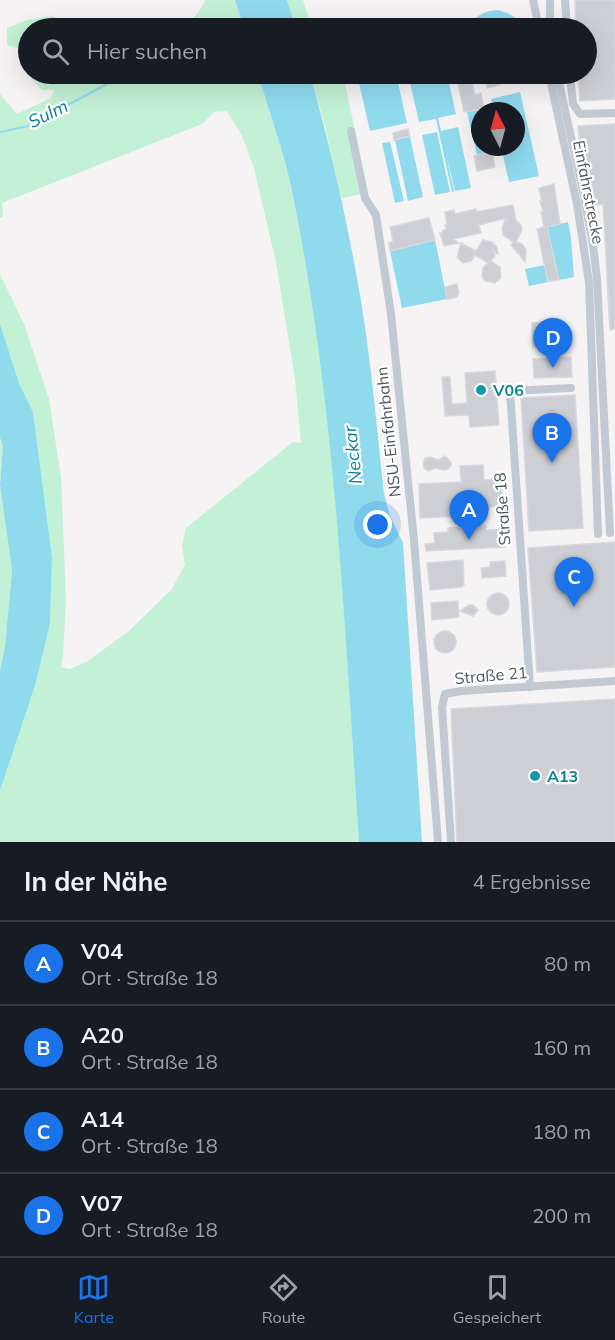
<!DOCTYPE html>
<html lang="de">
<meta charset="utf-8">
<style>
:root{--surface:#171b24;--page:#20242c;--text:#f1f3f6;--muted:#9ea1a6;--line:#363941;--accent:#1a73e8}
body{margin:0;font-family:Mulish,sans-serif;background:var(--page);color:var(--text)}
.compass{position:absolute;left:471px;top:102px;width:54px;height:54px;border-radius:50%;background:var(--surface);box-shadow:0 6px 24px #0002;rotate:354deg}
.you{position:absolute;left:378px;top:525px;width:21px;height:21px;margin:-15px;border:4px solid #fff;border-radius:50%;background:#1a73e8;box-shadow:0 0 0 9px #1a73e833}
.badge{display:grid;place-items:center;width:39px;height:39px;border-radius:50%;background:var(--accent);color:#fff;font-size:20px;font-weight:700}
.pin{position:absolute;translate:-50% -50px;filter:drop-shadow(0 2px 3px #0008)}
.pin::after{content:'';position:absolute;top:32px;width:21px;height:18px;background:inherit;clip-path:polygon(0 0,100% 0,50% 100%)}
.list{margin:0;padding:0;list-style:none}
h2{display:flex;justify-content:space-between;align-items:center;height:78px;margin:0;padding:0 24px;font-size:26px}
h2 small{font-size:20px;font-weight:400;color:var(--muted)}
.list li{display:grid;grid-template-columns:39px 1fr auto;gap:18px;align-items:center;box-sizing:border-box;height:84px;padding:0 24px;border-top:2px solid var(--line)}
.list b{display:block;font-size:22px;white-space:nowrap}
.list p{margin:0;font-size:20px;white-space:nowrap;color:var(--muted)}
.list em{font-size:20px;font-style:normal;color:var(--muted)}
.icon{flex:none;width:33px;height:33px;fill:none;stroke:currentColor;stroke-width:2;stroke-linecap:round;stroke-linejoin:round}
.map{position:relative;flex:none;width:615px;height:842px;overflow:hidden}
.search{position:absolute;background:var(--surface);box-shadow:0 6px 24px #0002;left:18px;right:18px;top:18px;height:66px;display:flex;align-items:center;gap:15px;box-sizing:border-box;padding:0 21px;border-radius:33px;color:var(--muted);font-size:22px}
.sheet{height:414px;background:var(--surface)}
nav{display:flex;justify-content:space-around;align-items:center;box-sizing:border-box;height:84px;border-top:2px solid var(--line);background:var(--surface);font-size:16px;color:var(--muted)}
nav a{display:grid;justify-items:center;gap:3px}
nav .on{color:var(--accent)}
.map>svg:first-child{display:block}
.green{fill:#c3f1d5}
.water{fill:#90daee}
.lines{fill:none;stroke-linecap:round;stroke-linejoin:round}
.stream{stroke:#90daee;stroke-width:2}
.building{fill:#cdcfd5;stroke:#d7d9de;stroke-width:1.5}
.minor{stroke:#c1cad2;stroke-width:8}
.culture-dot{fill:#0f9aa8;stroke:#fff;stroke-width:2}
.labels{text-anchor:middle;stroke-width:4.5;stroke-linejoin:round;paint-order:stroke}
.street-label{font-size:16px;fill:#4a5661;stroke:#fff}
.culture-label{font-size:16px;font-weight:bold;fill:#0d838f;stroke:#fff;text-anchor:start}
.water-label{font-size:18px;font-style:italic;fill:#0c7c9b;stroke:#fff}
</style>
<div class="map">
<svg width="615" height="842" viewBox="0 0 615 842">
<rect width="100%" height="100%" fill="#f5f3f3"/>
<!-- green -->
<g class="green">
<path d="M205,0H235L244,28H176C190,24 200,13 205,0Z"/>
<path d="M287,0H303L310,22L316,28H296Z"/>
<path d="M53,16L76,28H28V51L7,45V28L27,20Z"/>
<path d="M37,74H258C269,112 284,152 292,191C337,406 344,624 359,842H0V791L35,686L50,624L52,557L33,412L19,383L0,324V274L24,324L49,399L61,477L66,601L63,655L61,667L70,669L88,661L129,631L172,589L185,565L182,545L186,528L293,442L301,443L295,379L276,262L254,168L242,136L227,111L214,112L202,124L2,203L3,216L0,218V94L17,114L51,98L54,90H42L31,78Z"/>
<path d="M310,74H341L343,82L345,83L368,193L341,198L325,126Z"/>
<path d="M0,438L3,446L0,485L12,570L5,647L0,671Z"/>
</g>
<!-- water -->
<g class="water">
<path d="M235,0H287L296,28H244Z"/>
<path d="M498,10C509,13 518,17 523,28H468C475,16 483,11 498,10Z"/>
<path d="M258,74H310C328,139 344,206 356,273C370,346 376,421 384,494L390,516L403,543L422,842H359C344,624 336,406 292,191C284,152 269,112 258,74Z"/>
<path d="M357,74H396L407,123L370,131Z"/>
<path d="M408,74H447L456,114L438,118L441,131L458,127L471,188L455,191L446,154L454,192H452L436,119L419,122Z"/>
<path d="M520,92L539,176L509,182L501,147H516V111H493L491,99Z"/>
<path d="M484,109V111H480V147H491L492,152L477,155L467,112Z"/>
<path d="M437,132L450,192L435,195L422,135Z"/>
<path d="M410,137L423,197L408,201L395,140Z"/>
<path d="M390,142L404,201L395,203L382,143Z"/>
<path d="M568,222L571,237L574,277L559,280L547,227Z"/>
<path d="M435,240L447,299L402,308L390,251Z"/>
<path d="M545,265L548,282L529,286L525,269Z"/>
<path d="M0,324L19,383L33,412L52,557L50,624L35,686L0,791V671L5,647L12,570L0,485L3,446L0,438Z"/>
</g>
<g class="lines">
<!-- stream -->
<path class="stream" d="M0,132L28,126L126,74"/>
</g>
<!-- building -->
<g class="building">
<path d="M575,0H615V99L580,101L578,74H586V28H576Z"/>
<path d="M498,75L500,85L487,88L485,78Z"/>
<path d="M472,81L475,95L481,93L484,109L464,112L458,84Z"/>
<path d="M615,124V329L610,330L603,204L592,206L587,165H584L580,147L578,126Z"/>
<path d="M408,129L410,136L394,140L393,133Z"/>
<path d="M492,152L495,167L477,171L474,156Z"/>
<path d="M554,184L560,224L547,227L559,280L548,282L537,229L544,227L541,212L543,211L540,201H542L539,188Z"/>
<path d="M513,205L516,220L521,225L522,230L516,242L522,244L526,250L525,262L511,245L513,242L503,235L502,228L506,218L479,225L481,233L453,239L459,243L444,246L440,233L442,234L443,230L446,229L445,225H447L445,212L454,210L455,214L476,209V212Z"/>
<path d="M429,218L435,240L390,251L389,243L393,241L390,227Z"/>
<path d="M483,240L492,242L497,247L498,254L493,251L495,256L491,261L500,267L501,278L495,283L485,281L482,276L483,268L488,263L475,255L471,261L463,263L457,257L461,243L476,251Z"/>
<path d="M457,284L459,293L457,297L447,299L445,287Z"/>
<path d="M544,322L545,336L570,335V345L533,347L532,323Z"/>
<path d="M571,357L572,377L534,378L533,359Z"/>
<path d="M495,371L499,425L470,427L469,415L445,416L442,377H450L452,404L467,403L465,373Z"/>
<path d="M575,395L583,528L529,531L521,398Z"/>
<path d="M445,456L451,462V466L448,469L443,470L436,468L428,471L424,468L423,463L425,458L431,457L438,460Z"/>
<path d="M483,465L484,480L501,479L503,506L489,507V509H485L483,515H477L474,511L461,512L462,516L420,518L419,484L461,482L460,466Z"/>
<path d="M486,526V530L504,529L505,547L426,551L425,544L435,543L434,533L448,532V528Z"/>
<path d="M615,542V667L537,672L528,548Z"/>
<path d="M463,560L464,585L461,587L430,590L427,563Z"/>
<path d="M505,561L506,576L482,578L481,568L490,567V562Z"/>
<circle cx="498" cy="604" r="11"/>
<path d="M458,601L459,617L432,620L431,603Z"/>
<path d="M469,605H473L478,610L473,616L460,611Z"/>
<circle cx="445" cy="642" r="11"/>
<path d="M615,699V842H457L451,709Z"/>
</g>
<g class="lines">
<!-- minor -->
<g class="minor">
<path d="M533,0L539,28"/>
<path d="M565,0L567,28"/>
<path d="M550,28V0"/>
<path d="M549,74L577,204L589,282L598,534"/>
<path d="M557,74L583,191L593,245L597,279L610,533"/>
<path d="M570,74L573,104L580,114L615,113"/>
<path d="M351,131L365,198L376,215L391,314L414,540L438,842"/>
<path d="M530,687L510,391L571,388"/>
<path d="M451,842L442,707L445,694L461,691L615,681"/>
</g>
</g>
<!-- markers -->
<g class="culture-dot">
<circle cx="481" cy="390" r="6"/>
<circle cx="535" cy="776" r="6"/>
</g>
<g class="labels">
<!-- street labels -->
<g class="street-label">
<text transform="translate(589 192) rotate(79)" y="6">Einfahrstrecke</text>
<text transform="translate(388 432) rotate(-96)" y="6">NSU-Einfahrbahn</text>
<text transform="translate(502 509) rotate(-94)" y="6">Straße 18</text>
<text transform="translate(491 675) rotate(-5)" y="6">Straße 21</text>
</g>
<!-- culture labels -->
<g class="culture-label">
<text x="493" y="396">V06</text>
<text x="547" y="782">A13</text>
</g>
<!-- water labels -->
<g class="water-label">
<text transform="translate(48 114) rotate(-26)" y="6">Sulm</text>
<text transform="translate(353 455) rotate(-96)" y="6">Neckar</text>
</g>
</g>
</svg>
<svg class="compass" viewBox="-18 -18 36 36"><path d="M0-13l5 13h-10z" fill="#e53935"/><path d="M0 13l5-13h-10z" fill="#9ea1a6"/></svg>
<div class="you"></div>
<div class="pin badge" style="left:469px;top:540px">A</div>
<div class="pin badge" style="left:552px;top:463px">B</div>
<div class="pin badge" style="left:574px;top:607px">C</div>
<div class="pin badge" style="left:553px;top:368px">D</div>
<div class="search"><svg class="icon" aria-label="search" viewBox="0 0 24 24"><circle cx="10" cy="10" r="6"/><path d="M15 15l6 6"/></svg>Hier suchen</div>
</div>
<section class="sheet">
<h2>In der Nähe<small>4 Ergebnisse</small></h2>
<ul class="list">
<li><span class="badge">A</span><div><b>V04</b><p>Ort · Straße 18</p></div><em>80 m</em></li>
<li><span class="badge">B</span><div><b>A20</b><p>Ort · Straße 18</p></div><em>160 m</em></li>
<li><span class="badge">C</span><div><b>A14</b><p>Ort · Straße 18</p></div><em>180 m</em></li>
<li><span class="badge">D</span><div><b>V07</b><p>Ort · Straße 18</p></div><em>200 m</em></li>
</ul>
</section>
<nav>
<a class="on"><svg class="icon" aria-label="map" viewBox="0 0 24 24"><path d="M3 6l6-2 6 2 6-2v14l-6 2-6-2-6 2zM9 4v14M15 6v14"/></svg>Karte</a>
<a><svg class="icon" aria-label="directions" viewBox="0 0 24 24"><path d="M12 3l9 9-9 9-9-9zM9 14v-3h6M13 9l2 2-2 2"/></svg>Route</a>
<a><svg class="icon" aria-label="saved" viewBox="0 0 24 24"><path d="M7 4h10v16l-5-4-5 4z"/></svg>Gespeichert</a>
</nav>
